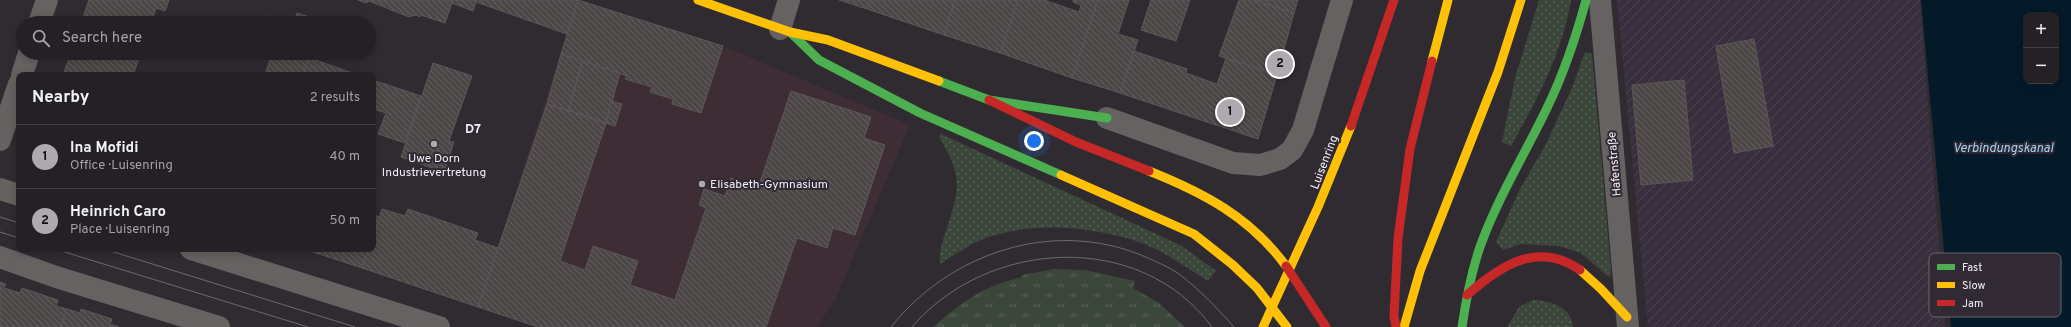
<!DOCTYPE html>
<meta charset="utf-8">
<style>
:root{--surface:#242025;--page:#302d32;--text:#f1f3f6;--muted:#a3a3a7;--line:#413e42;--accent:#afaab0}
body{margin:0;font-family:Overpass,sans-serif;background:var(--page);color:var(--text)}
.controls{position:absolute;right:12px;top:12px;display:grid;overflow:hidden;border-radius:8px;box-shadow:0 2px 10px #0003}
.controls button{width:36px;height:36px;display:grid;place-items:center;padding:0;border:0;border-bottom:1px solid var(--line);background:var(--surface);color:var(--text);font:20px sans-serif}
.you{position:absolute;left:1034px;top:141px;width:14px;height:14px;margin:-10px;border:3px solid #fff;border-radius:50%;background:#1a73e8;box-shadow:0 0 0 6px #1a73e833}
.badge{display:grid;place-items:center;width:26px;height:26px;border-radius:50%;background:var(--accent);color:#111;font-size:13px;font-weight:700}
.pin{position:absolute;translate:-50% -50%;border:2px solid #fff;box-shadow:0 1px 4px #0006}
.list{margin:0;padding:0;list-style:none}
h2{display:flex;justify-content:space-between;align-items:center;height:52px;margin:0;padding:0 16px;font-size:17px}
h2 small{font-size:13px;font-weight:400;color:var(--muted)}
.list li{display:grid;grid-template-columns:26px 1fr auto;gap:12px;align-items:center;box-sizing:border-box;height:64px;padding:0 16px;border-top:1px solid var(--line)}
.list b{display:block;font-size:15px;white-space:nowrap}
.list p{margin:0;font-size:13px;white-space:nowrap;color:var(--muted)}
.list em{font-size:13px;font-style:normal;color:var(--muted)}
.icon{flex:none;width:22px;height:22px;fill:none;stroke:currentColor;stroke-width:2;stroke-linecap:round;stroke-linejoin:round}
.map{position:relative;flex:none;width:2071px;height:327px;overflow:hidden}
.search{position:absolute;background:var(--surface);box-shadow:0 2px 10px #0003;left:16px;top:16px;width:360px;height:44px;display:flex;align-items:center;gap:10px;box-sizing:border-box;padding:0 14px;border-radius:22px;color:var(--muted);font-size:15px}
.panel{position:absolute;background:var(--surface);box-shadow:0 2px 10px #0003;left:16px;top:72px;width:360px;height:180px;border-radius:8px}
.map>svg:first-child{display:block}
.industrial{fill:url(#industrial-furrows)}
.education{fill:#3e2d34}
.grass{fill:url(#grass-dots)}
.park{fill:url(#park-tufts)}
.water{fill:#041a29;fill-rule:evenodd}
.building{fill:url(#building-back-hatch);stroke:#5b5758}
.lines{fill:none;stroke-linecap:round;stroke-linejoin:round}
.street{stroke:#666261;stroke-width:22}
.fast{stroke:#4caf50;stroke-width:9}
.slow{stroke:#ffc107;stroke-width:9}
.jam{stroke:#c62828;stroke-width:9}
.tram{stroke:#6d6a6c;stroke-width:1}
.poi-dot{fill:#afaab0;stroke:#312933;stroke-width:1.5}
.labels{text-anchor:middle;stroke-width:4;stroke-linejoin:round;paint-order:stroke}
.poi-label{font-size:12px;fill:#f3eef5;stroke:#312933}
.street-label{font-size:12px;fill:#f3eef5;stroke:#312933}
.neighbourhood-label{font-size:13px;font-weight:bold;fill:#f3eef5;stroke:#312933}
.water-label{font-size:13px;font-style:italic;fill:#a0d5fa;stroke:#312933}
.key{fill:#312933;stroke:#6b646d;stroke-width:1}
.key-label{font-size:11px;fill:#f3eef5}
</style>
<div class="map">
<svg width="2071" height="327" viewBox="0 0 2071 327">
<defs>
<pattern id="industrial-furrows" width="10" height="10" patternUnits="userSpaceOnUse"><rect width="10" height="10" fill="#3a2f3e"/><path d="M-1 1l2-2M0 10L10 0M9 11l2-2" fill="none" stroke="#4d4351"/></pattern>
<pattern id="grass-dots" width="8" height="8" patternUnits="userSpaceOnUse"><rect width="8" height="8" fill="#3c473c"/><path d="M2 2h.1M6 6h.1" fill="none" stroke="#596259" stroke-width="1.8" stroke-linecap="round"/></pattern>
<pattern id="park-tufts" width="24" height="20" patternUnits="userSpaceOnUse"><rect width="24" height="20" fill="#3c473c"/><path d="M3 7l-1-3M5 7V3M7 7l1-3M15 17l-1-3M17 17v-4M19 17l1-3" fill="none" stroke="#596259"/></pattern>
<pattern id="building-back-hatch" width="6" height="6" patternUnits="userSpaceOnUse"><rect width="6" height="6" fill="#4c4746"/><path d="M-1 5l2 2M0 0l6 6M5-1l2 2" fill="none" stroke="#666261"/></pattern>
</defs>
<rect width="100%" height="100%" fill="#302b31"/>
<!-- industrial -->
<path class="industrial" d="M1617,0H1920L1945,327H1648Z"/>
<!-- education -->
<path class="education" d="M578,0L723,46L910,125L836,298L817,327H538L478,307Z"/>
<!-- grass -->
<g class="grass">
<path d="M1539,0H1571C1562,53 1537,100 1511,146L1502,142L1515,78Z"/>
<path d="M1585,52L1592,54L1611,271L1609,277L1581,253L1559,246L1521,244L1503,250L1496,242L1521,187L1545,146L1572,88Z"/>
<path d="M941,134L1182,246L1216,271L1208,281C1186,267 1164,251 1139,242C1088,225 1024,220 974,243C963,249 951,257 940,264C939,252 942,242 946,231C960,188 963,177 939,137Z"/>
<path d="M1533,300C1550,301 1571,306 1573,327H1507L1519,307Z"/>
</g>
<!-- park -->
<path class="park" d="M1054,269L1085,270L1135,281L1133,288L1159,303L1185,327H933C961,302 985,285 1022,277V275Z"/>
<!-- water -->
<path class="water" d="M1921,0H2071V327H1951ZM2026,15H2056V81H2026Z"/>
<!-- building -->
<g class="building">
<path d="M89,0H169L165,11L156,8L151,23H81Z"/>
<path d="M358,0H578L567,34L476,2L473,11L452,3L445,23L421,15L420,17L416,15L409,17L369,1L366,3Z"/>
<path d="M578,0L723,46L701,113L672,104L673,99L650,92L652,87L625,79L627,76L561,54Z"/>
<path d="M839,0H871L867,9Z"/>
<path d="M871,0H955L944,35L867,9Z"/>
<path d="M955,0H1018L1000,53L944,35Z"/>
<path d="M1018,0H1044L1079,12L1081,5L1073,2V0H1098L1072,78L1000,53Z"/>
<path d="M1098,0H1129L1118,34L1138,40L1120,93L1072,78Z"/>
<path d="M1151,0H1190L1176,41L1141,30Z"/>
<path d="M1239,0H1254L1294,13L1277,75L1219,56Z"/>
<path d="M1254,0H1298L1294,13Z"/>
<path d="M297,13L321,21V23H294Z"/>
<path d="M265,16L285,23H262Z"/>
<path d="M1754,39L1773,146L1734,153L1716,46Z"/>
<path d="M1134,51L1187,69L1186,73L1217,84L1226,58L1277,75L1258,139L1120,93Z"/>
<path d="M71,53H141L133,75H63Z"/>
<path d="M272,53H310L303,75H265Z"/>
<path d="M561,54L583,61L568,110L547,104Z"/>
<path d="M309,58L324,63L358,75H303Z"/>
<path d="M583,61L620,73L606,123L568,110Z"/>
<path d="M433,63L472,76L449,141L454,142L444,172L401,157Z"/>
<path d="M373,80L421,96L405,143L378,134L386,113L373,109Z"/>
<path d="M1684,80L1693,180L1641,185L1632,85Z"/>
<path d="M791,91L871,117L864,138L885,145L855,235L833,228L827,248L797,238L766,327H538L478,307L547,104L606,123L560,261L585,270L593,246L638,261L630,285L675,300L706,208L699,205L704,189L725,196L731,178L758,188Z"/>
<path d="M611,101L622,104L615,126L606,123Z"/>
<path d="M382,209L405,216L408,209L478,233L475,240L498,248L478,307L362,268L369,249H373V237Z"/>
<path d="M373,215L380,217L373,237Z"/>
<path d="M304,249H369L362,268Z"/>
<path d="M0,282L6,284L4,288L20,293L22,288L58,300L56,306L67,309L61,327H0Z"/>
<path d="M67,309L80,313L81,309L112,319L110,324L119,327H61Z"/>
</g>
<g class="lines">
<!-- street -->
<g class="street">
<path d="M1600,0L1628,327"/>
<path d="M39,23L47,0"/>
<path d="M780,29L789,0"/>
<path d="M22,75L29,53"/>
<path d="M1107,118L1233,163L1260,165L1280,159L1292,150L1303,130L1342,0"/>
<path d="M0,140L19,84"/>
<path d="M0,189L19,195"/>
<path d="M191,249L439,327"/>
<path d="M0,257L56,277L219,327"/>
</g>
<!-- fast -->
<g class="fast">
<path d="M790,32L819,60L920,113L1061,175"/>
<path d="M939,81L989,100L1107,118"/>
<path d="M1462,327C1466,300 1471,273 1480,247C1497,199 1525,154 1547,108C1564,73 1576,37 1586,0"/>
</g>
<!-- slow -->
<g class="slow">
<path d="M698,0L790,32L828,40L939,81"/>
<path d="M1432,61L1448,0"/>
<path d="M1149,171C1204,193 1250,217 1286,266"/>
<path d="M1061,175L1194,234L1233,265L1257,288L1287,327"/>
<path d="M1580,270L1601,289L1627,317"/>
<path d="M1263,327L1318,207L1351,126"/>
<path d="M1404,327L1420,271L1498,72L1521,0"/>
</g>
<!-- jam -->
<g class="jam">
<path d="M989,100L1076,142L1149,171"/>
<path d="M1351,126L1394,0"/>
<path d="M1286,266L1326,327"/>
<path d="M1467,295C1500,266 1538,240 1580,270"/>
<path d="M1396,327L1394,316L1398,238L1410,149L1432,61"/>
</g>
<!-- tram -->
<g class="tram">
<path d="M0,217L19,223"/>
<path d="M0,232L19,238"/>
<path d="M55,249L308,327"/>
<path d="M104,249L355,327"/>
<path d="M891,327C950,253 1051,219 1141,255C1154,261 1168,266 1179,274C1199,289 1217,308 1234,327"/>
<path d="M912,327C987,239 1140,229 1212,327"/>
</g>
</g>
<!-- markers -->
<g class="poi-dot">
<circle cx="434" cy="144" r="4"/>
<circle cx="702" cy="184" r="4"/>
</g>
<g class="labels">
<!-- poi labels -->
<g class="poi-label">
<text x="434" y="162">Uwe Dorn<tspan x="434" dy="14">Industrievertretung</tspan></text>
<text x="710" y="188" text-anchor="start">Elisabeth-Gymnasium</text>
</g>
<!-- street labels -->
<g class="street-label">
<text transform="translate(1324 162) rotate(-69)" y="4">Luisenring</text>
<text transform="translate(1614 164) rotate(-95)" y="4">Hafenstraße</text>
</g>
<!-- neighbourhood labels -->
<g class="neighbourhood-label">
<text x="473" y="133">D7</text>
</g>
<!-- water labels -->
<g class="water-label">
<text x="2003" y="152">Verbindungskanal</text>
</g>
</g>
<!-- legend -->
<rect x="1929" y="253" width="132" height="64" rx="6" class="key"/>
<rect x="1937" y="264" width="18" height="6" fill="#4caf50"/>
<rect x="1937" y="282" width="18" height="6" fill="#ffc107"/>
<rect x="1937" y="300" width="18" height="6" fill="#c62828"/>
<g class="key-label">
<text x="1962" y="271">Fast</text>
<text x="1962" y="289">Slow</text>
<text x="1962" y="307">Jam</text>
</g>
</svg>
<div class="controls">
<button>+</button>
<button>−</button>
</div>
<div class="you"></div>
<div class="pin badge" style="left:1230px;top:112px">1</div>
<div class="pin badge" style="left:1280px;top:64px">2</div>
<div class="search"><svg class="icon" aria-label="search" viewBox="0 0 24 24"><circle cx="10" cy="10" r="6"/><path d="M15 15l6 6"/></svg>Search here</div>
<section class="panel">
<h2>Nearby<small>2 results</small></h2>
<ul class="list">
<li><span class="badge">1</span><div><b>Ina Mofidi</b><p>Office · Luisenring</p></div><em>40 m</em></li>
<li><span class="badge">2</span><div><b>Heinrich Caro</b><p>Place · Luisenring</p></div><em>50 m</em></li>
</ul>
</section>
</div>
